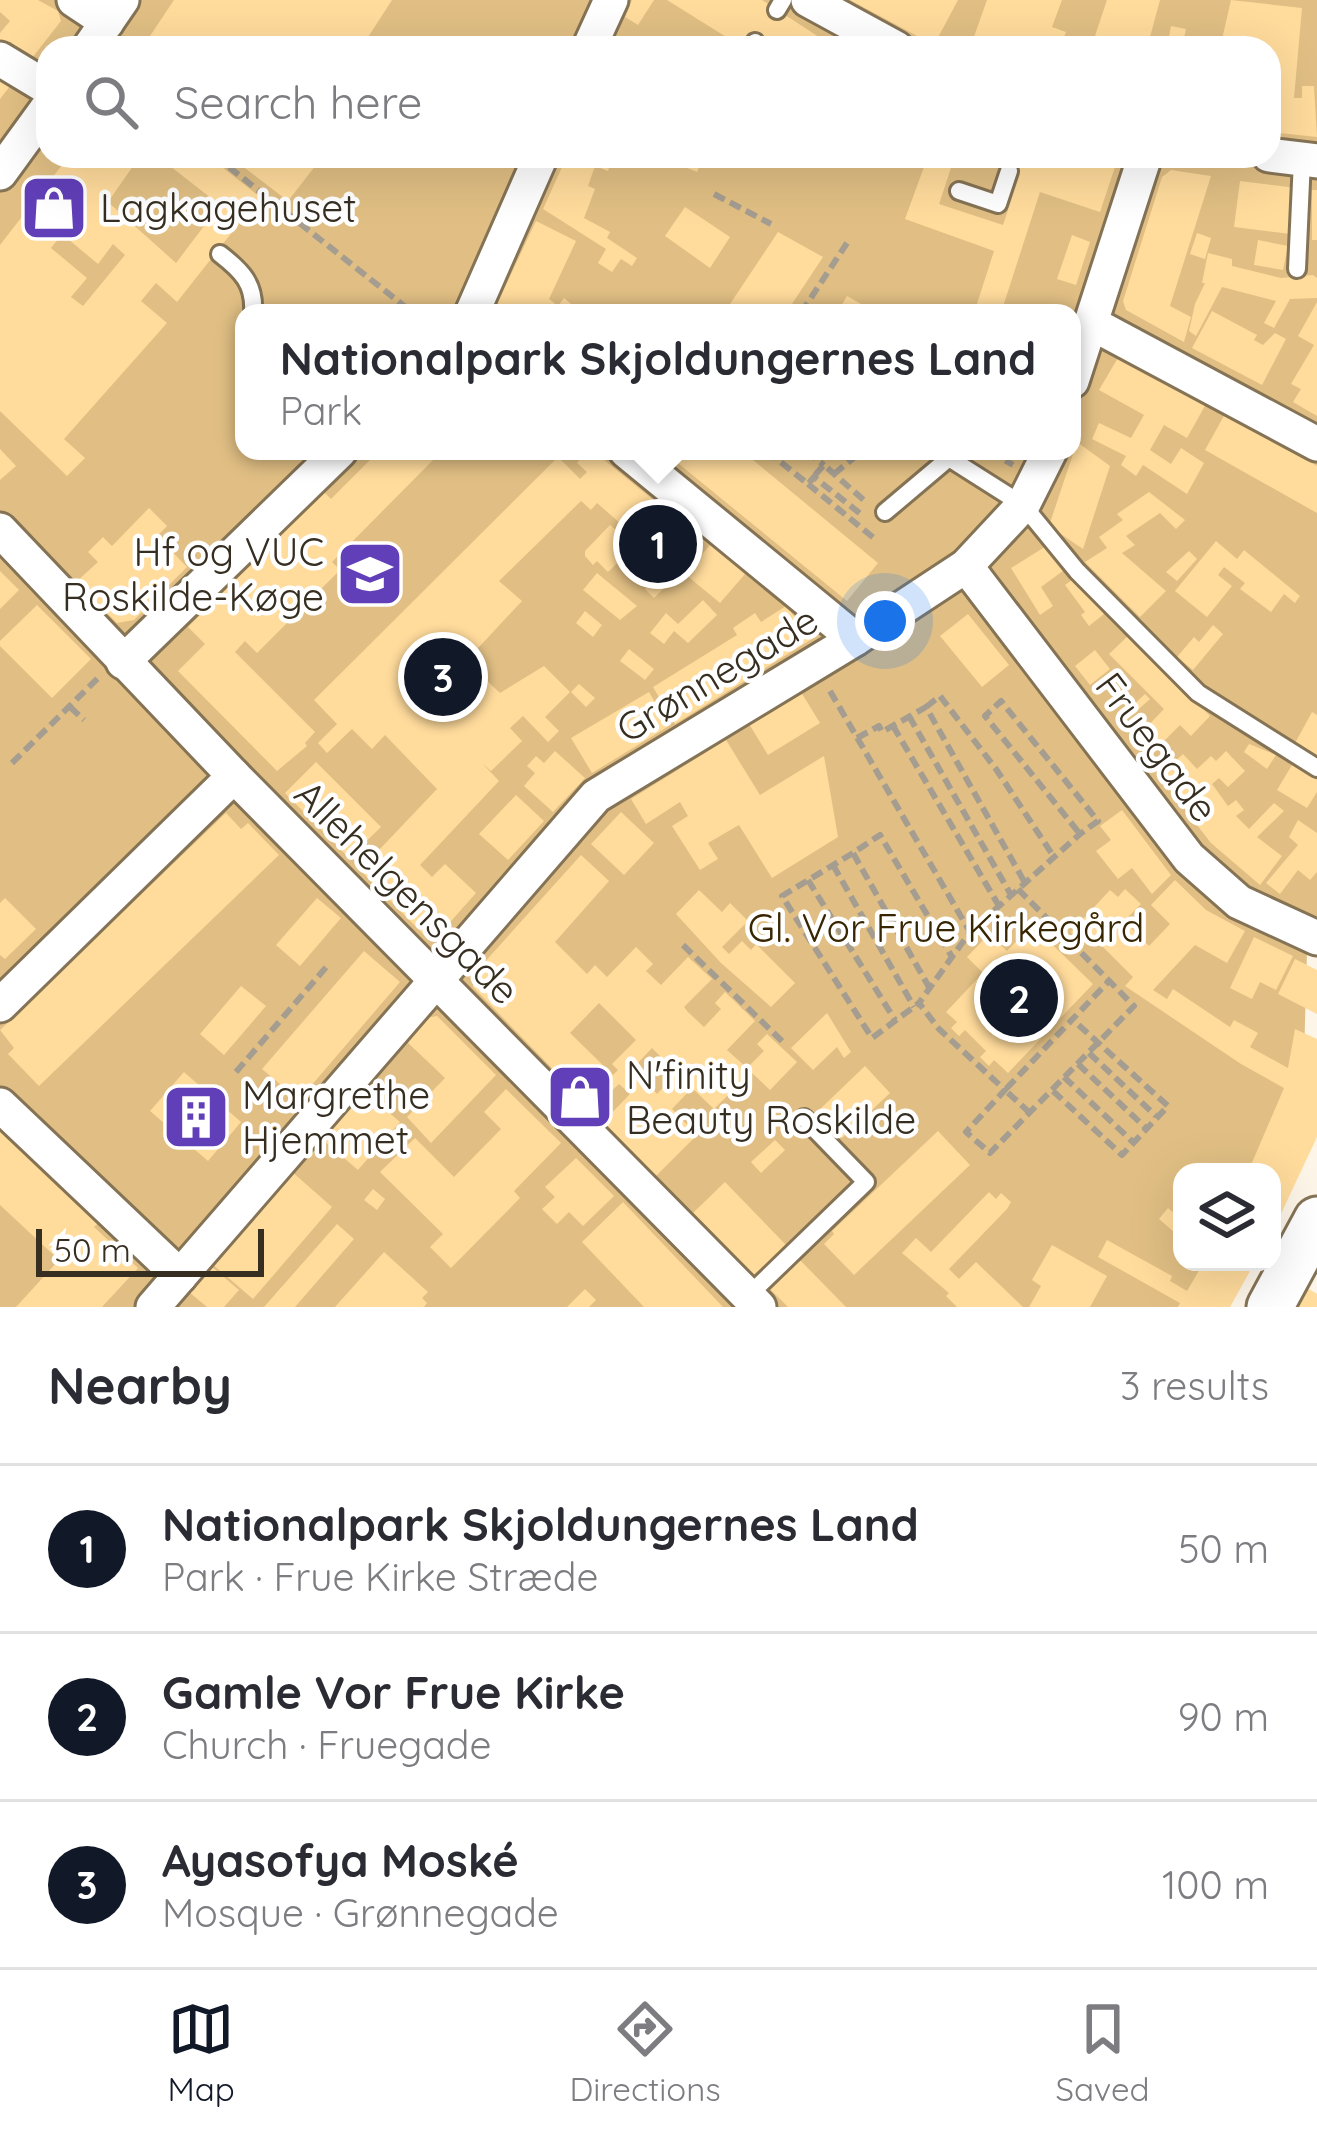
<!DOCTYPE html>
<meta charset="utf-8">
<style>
:root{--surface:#fff;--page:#f2f2f3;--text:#2b2b33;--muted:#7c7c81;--line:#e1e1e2;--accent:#111827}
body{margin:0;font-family:Quicksand,sans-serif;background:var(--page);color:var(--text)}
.controls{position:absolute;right:36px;bottom:36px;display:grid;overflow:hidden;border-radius:24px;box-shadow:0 12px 48px #0002}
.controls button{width:108px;height:108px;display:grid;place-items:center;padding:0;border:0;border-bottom:3px solid var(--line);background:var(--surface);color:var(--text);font:60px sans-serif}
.scale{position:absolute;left:36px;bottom:30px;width:228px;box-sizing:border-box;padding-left:12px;border:6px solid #362e21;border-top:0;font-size:33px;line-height:42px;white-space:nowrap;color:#362e21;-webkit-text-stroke:9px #fff;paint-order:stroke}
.you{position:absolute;left:885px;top:621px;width:42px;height:42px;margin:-30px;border:9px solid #fff;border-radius:50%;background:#1a73e8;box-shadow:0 0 0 18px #1a73e833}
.badge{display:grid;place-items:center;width:78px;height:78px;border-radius:50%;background:var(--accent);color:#fff;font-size:39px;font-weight:700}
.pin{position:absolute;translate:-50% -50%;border:6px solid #fff;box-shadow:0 3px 12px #0006}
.popup{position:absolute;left:235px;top:304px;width:846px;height:156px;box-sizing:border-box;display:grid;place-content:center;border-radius:24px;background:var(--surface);filter:drop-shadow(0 3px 9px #0005);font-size:39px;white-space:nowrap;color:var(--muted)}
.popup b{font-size:45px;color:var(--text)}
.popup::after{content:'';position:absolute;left:50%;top:100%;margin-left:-24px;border:24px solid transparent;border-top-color:var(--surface)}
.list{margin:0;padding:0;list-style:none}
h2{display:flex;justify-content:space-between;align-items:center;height:156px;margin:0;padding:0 48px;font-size:51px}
h2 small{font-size:39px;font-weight:400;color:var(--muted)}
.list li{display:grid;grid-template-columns:78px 1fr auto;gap:36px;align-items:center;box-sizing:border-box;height:168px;padding:0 48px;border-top:3px solid var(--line)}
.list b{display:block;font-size:45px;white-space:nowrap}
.list p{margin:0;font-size:39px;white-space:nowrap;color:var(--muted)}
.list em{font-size:39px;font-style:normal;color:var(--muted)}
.icon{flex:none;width:66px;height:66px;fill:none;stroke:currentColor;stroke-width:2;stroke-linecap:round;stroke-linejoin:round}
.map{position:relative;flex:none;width:1317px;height:1307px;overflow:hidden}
.search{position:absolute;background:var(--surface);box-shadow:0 12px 48px #0002;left:36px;right:36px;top:36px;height:132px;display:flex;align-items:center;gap:30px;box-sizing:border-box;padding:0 42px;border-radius:36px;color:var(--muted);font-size:45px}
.sheet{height:660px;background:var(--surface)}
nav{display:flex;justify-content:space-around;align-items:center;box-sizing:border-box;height:168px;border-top:3px solid var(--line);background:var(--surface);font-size:33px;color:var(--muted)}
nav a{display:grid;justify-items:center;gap:6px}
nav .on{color:var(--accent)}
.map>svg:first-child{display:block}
.green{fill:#e1bf84;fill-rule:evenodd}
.building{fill:#ffdb9c;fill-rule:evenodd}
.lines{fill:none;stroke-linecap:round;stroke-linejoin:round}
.lane-casing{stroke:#857355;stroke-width:22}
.street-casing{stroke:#857355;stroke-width:39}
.secondary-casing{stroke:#857355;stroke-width:51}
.path{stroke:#a59d90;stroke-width:6;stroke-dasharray:12 6;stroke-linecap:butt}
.lane{stroke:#fff;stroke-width:16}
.street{stroke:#fff;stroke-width:33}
.secondary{stroke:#fff;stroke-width:45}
.labels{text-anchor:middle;stroke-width:9;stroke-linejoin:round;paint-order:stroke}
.poi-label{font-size:39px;fill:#362e21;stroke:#fff;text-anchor:start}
.street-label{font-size:39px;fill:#362e21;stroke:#fff}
.park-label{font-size:39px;fill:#382602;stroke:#fff}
</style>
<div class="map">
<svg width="1317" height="1307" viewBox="0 0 1317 1307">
<rect width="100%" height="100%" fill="#fdf5e7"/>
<!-- green -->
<path class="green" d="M0,0H1317V932L1307,952L1302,1127L1272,1172H1182V1262H1221L1194,1307H0ZM48,48H1269V156H48ZM244,313H1072V451H244Z"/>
<!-- building -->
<g class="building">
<path d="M0,0H38L58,11L61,21L0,99V33L10,21L0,12Z"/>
<path d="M174,0H392L361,48H142Z"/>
<path d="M632,0H654L638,25L625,17Z"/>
<path d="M667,0H762L836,48H764L751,39L744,48Z"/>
<path d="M850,0H958L934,45Z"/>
<path d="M987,0H1062L1052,27L1066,32L1060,48H970Z"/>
<path d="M1107,0H1160L1147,48H1091Z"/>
<path d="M1231,0L1302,8L1294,98H1302V86H1314L1317,137L1269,132V48H1220Z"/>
<path d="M1171,26L1186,29L1182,48H1167Z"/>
<path d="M69,156H140L108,202L176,263L220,205L157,156H208L260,197L177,302L156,283L141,301L167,323L64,439L85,458L67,476L0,411V245ZM62,234L98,264L113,244L125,255L83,306L71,297L87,278L51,248Z"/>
<path d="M229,156H323L288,201Z"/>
<path d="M567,156H613L608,171L595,166L588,186L595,189L584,218L610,232L607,238L637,258L632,266L621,259L612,272L598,263L606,249L543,209Z"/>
<path d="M659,156H704L697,172Z"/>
<path d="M928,156H955L939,204L1003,225L1020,174L968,156H1107L1115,167L1100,212L1040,192L1001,313H974L994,251L905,219Z"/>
<path d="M1171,170L1211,176L1170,306L1191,317L1184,342L1126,310L1123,301L1162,177Z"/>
<path d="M1240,181L1297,188L1291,234L1234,227Z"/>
<rect x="1312" y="190" width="5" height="50"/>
<path d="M685,207L730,237L710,268L665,236Z"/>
<path d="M536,221L576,241L549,299L558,306L564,298L577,309L573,313H500L498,302Z"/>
<path d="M778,232L823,257L786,313H724Z"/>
<path d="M1197,233L1211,238L1205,259L1190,254Z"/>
<path d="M1072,235L1090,242L1076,285L1057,279Z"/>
<path d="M1258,240L1288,246L1283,270L1254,265Z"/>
<path d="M1208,253L1232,259V266L1281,278L1313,275L1317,278V298L1290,299L1274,328L1264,323L1276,301L1222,287L1196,336L1189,331L1195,304L1205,283H1202Z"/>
<path d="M847,296L877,313H837Z"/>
<path d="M1317,302V416L1293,402L1301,389L1291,384L1314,345L1298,336Z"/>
<path d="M1212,311L1257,335L1254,340L1263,345L1275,333L1286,339L1262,385L1192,348Z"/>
<path d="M1119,356L1206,404L1187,438L1164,425L1150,450L1171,464L1181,448L1204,463L1187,494L1143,465L1136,476L1121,465L1126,456L1092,439L1099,423L1131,438L1144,415L1099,390Z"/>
<path d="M1225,414L1317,466V513L1205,450Z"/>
<path d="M1077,442L1110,466L1083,549L1049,526Z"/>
<path d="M0,449L16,466L0,480Z"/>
<path d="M379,451H442L332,562L340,570L257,653L245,641L235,652L315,732L305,743L307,746L277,771L178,671L205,644L188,627L324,492L331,499Z"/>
<path d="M587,451H593L704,541L678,571L629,530L624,536L635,546L608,572L597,561L593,565L585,556V551L610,525L616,530L621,524L597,503L591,510L581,501L499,581L522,601L466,661L500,693L544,666L570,692L545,717L559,731L548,742L523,716L510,728L522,741L491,771L482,763L499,781L420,865L432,877L445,864L476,893L437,937L425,936L360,870L437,789L385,735L372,749L352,729L327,753L318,743L337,724L314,700L558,457L580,479L587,472L577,463Z"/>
<path d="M663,451H742L878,563L847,601Z"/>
<path d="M1149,492L1185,520L1176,529L1160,513L1126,536L1135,545L1122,553L1166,591L1140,617L1085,562L1107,548L1099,537L1123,520L1117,514Z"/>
<path d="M149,508L167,526L157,536L187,567L134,620L117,623L76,582L98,562L88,552L103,537L112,546Z"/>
<path d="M1216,541L1237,559L1244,550L1300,596L1295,603L1284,594L1271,612L1240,589L1245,583L1224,567L1218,575L1232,586L1207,617L1175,591Z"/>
<path d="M1051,543L1067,568L1041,587L1053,606L1040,615L1011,568Z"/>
<path d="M710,545L745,574L720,603L685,574Z"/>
<path d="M1189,551L1197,559L1177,581L1166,572Z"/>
<path d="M665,565L676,576L654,598L645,589Z"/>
<path d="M0,571L19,590L0,609Z"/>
<path d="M597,573L637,606L620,620L583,590Z"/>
<path d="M1076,577L1104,614L1089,626L1081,615L1085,612L1065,585Z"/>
<path d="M703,600L717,615L688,643L674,631L664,644L650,633L666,613L678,624Z"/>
<path d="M37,605L91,659L52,698L0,646V641Z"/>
<path d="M786,606L812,639L675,724L653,687L737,635L733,628L755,613L761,622Z"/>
<path d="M585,611L602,625L593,637L576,623Z"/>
<path d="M968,614L1009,665L982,687L940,636Z"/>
<path d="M1213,625L1223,634L1193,670L1177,657L1194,637L1199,642Z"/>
<path d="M1129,635L1210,716L1191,736L1180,725L1156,749L1140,734L1164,709L1109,654Z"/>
<path d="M629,649L654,669L645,680L620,661Z"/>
<path d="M1095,650L1110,669L1090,685L1075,666Z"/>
<path d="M579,684L595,698L586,707L571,692Z"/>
<path d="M649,692L669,726L592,773L571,738Z"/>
<path d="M801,692L820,723L768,755L749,724Z"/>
<path d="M1145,694L1150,699L1121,725L1117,720Z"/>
<path d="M1312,712L1317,715V758L1294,745Z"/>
<path d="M726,740L760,795L824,756L838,837L772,878L739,825L708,843L718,859L700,870L672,826L688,816L680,802L646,824L631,799Z"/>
<path d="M1249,744L1276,755L1267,769L1244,752Z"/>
<path d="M555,751L585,778L553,812L524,786L535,773L527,766L536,756L544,763Z"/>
<path d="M1226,751L1245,771L1228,787L1219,778L1212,784L1228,806L1236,800L1244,810L1236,816L1249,829L1274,803L1284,811L1257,837L1282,856L1260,885L1211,843L1159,776L1183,754L1197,769L1211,756L1216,761Z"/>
<path d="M316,762L381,827L349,858L285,793Z"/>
<path d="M1292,765L1317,780V792L1307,808L1277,790Z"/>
<path d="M516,795L544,821L508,860L479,834Z"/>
<path d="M1122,810L1171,875L1152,894L1132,868L1118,879L1096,851L1111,840L1100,826Z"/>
<path d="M621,812L654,843L624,875L591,844Z"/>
<path d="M226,813L241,829L248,823L279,855L39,1086L8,1054L14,1048L0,1030Z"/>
<path d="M1298,820L1317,833V872L1310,880L1298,870L1280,894L1266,883L1298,845L1289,837Z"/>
<path d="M581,855L609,881L555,942L587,974L595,965L607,977L636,947L653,964L646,971L661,985L688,957L712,979L684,1007L688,1012L704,1027L721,1009L715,1003L725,992L755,1021L727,1050L747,1068L764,1051L757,1044L767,1034L797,1062L770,1090L751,1072L714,1109L692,1088L672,1109L697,1135L655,1177L602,1123L630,1094L619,1084L592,1109L473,987V975ZM599,1003L636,1040L612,1064L618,1070L613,1075L570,1033ZM652,1048L677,1073L657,1094L633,1068Z"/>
<path d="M1175,880L1206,910L1245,931L1227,963L1195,945L1153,990L1167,999L1173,989L1230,1027L1234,1020L1258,1033L1250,1047L1288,1068L1295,1029L1317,1039V1137L1272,1233V1172H1248L1284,1088L1241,1064L1125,986L1133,977L1101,945L1087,935L1081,941L1071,932L1110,890L1118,897L1125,889L1141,904L1124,921L1149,946L1170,924L1151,905Z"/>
<path d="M699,890L722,912L730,903L748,921L722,947L729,954L742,941L751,950L756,944L795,983L771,1007L721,963L676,914Z"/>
<path d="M5,898L36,929L5,959L0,955V903Z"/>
<path d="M317,898L341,918L300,966L276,945Z"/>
<path d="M1032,925L1093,984L1008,1073L994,1060L989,1066L980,1057L986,1051L965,1030L959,1036L951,1028L957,1022L946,1012L983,973L967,957L989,934L1007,951Z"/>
<path d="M1254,937L1293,956L1276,990L1260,982L1252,999L1230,988Z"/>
<path d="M364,951L400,982L299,1100L262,1069Z"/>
<path d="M1295,959L1317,970V1014L1278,994Z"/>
<path d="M241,986L266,1006L224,1055L200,1034Z"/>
<path d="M827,1013L851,1052L844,1058L837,1047L813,1070L791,1048Z"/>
<path d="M437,1016L496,1075L431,1143L407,1117L445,1078L405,1040L426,1018Z"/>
<path d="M865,1066L890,1093L842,1138L817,1112Z"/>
<path d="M184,1072L241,1122L208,1161L150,1111Z"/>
<path d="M506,1089L561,1143L514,1191L520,1198L451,1268L430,1247L443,1234L380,1172L415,1138L454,1177L501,1129L484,1112Z"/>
<path d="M365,1092L400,1122L358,1170L323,1140Z"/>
<path d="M0,1123L102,1220L94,1227L138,1268L102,1307H16L59,1260L0,1205Z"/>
<path d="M938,1131L970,1165L854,1275L824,1244L834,1234L832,1231Z"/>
<path d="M775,1140L785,1150L761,1173L751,1162Z"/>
<path d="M576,1158L614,1196L583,1226L569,1212L557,1224L542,1209L555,1197L545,1187Z"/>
<path d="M291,1171L332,1207L253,1299L211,1263Z"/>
<path d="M725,1182L786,1245L755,1276L693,1213Z"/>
<path d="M373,1189L385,1199L377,1210L364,1200Z"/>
<path d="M989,1192L996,1199L1001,1193L1011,1202L1007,1209L949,1269L959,1279L976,1262L1023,1307H957L946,1296L949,1293L902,1253L916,1238L931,1252Z"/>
<path d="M623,1202L723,1307H644L582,1242Z"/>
<path d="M1168,1208L1182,1220V1239L1159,1219Z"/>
<path d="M337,1224L354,1239L295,1307H264Z"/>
<path d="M1107,1240L1172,1276L1170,1281L1187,1291L1204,1262H1255L1230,1307H1178L1180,1303L1098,1257Z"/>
<path d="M1052,1245L1107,1276L1090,1307H1029L1041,1286L1032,1280Z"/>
<path d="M384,1252L428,1292L422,1298L427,1303L424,1307H335Z"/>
<path d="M798,1258L846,1307H788L768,1287Z"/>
<path d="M211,1266L239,1290L224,1307H207L189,1292Z"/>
<path d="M1307,1288L1317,1294V1307H1297Z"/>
<path d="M585,1289L596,1300L589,1307H567Z"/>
</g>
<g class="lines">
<!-- lane casing -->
<g class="lane-casing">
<g id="lane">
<path d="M777,10L783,0"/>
<path d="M751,48L755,42"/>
<path d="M959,191L998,204L1009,171"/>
<path d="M220,254C242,271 255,284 253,313"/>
<path d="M1297,269L1302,160"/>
<path d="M885,512L949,458L1023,505L1077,571L1198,693L1317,768"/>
<path d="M748,1296L866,1182L804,1118"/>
</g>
</g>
<!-- street casing -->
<g class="street-casing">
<g id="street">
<path d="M74,0L107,22"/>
<path d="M808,0L896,48"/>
<path d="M89,48L122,0"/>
<path d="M589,48L611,0"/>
<path d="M0,59L48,88"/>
<path d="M1269,155L1317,161"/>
<path d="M0,173L48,107"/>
<path d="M472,313L541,156"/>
<path d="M1091,323L1317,444"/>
<path d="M1072,381L1145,156"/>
<path d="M626,451L855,639"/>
<path d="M0,530L234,776L759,1307"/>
<path d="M966,566L1189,858L1239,902L1317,938"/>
<path d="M123,662L340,451"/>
<path d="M0,1005L234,776"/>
<path d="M0,1105L180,1276"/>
<path d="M153,1307L596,796L855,639L966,566L1023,505L1050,451"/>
</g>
</g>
<!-- secondary casing -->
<g class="secondary-casing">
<path id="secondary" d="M1270,1307L1317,1220"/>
</g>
<!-- path -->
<g class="path">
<path d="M215,156L413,313"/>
<path d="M714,194L771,224"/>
<path d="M801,313L847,243"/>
<path d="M767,451L808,484L814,477L862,515"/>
<path d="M806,451L824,465"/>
<path d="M990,451L1013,465"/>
<path d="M834,474L862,451"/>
<path d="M815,475L824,465L867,503"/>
<path d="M808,484L875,539"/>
<path d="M830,691L970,932"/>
<path d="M70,707L84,720"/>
<path d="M926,707L940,696L996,769L1054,857"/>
<path d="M909,716L1011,895"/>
<path d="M893,726L999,906"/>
<path d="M857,738L879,726L882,732L926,707L1025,883"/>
<path d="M12,763L99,677"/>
<path d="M853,853L782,896L872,1038L919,1003"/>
<path d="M833,865L914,1007"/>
<path d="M808,880L895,1020"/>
<path d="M1018,889L1134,1006L990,1153L966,1132L1005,1090L939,1029L919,1003L970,932L1080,834L1098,821L1001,701L985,716L1080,834"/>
<path d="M683,945L785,1044"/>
<path d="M930,989L853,853L880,835L952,957"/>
<path d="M1089,1053L1156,1116"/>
<path d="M1078,1064L1147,1129"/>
<path d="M236,1072L328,965"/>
<path d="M1064,1077L1134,1143"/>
<path d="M1053,1091L1122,1155L1168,1106L1072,1019"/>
<path d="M1030,1113L1005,1090L1109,981"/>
</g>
<!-- lane -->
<use href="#lane" class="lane"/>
<!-- street -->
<use href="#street" class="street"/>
<!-- secondary -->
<use href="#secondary" class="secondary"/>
</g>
<!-- icons -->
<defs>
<g id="shop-square" transform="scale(3.45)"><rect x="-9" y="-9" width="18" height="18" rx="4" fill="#613fb8" stroke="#fff"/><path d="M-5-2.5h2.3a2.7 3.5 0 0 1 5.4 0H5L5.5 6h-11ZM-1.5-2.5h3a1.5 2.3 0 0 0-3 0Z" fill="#fff"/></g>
<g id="school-square" transform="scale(3.45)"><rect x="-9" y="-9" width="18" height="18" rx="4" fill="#613fb8" stroke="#fff"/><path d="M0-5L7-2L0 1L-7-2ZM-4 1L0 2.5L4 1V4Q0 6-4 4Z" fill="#fff"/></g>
<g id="building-square" transform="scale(3.45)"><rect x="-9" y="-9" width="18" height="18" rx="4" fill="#613fb8" stroke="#fff"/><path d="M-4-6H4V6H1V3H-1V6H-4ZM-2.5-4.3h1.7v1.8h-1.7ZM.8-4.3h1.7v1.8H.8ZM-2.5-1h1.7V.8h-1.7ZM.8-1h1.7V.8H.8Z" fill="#fff"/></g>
</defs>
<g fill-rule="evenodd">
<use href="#shop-square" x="54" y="208"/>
<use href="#school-square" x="370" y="574"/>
<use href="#shop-square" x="580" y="1097"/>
<use href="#building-square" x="196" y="1117"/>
</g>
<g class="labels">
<!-- poi labels -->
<g class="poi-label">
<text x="100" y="222">Lagkagehuset</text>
<text x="324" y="566" text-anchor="end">Hf og VUC<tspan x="324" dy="45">Roskilde-Køge</tspan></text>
<text x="626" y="1089">N'finity<tspan x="626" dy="45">Beauty Roskilde</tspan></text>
<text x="242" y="1109">Margrethe<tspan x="242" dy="45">Hjemmet</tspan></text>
</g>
<!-- street labels -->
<g class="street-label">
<text transform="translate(717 674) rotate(-31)" y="14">Grønnegade</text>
<text transform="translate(1157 747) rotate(53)" y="14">Fruegade</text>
<text transform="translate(407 892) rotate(45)" y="14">Allehelgensgade</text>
</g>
<!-- park labels -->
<g class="park-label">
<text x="946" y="942">Gl. Vor Frue Kirkegård</text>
</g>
</g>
</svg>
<div class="controls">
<button><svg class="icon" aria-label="layers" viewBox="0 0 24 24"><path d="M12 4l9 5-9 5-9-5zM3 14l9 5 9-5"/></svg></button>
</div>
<div class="scale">50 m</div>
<div class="you"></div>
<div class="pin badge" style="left:658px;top:544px">1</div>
<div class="popup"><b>Nationalpark Skjoldungernes Land</b>Park</div>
<div class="pin badge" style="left:1019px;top:998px">2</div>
<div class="pin badge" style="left:443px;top:677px">3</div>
<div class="search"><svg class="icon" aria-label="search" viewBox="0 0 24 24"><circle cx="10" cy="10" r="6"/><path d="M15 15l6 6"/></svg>Search here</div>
</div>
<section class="sheet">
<h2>Nearby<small>3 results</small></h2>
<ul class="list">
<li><span class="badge">1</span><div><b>Nationalpark Skjoldungernes Land</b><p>Park · Frue Kirke Stræde</p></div><em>50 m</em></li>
<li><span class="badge">2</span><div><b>Gamle Vor Frue Kirke</b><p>Church · Fruegade</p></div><em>90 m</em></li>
<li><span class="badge">3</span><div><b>Ayasofya Moské</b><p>Mosque · Grønnegade</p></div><em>100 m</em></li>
</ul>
</section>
<nav>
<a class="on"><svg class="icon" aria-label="map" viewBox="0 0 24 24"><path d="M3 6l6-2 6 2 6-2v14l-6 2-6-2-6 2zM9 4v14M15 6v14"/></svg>Map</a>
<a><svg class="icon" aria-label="directions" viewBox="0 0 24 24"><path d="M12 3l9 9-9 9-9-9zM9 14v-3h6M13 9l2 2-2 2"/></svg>Directions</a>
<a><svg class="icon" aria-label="saved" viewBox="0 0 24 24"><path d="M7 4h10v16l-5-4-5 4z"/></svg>Saved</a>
</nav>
